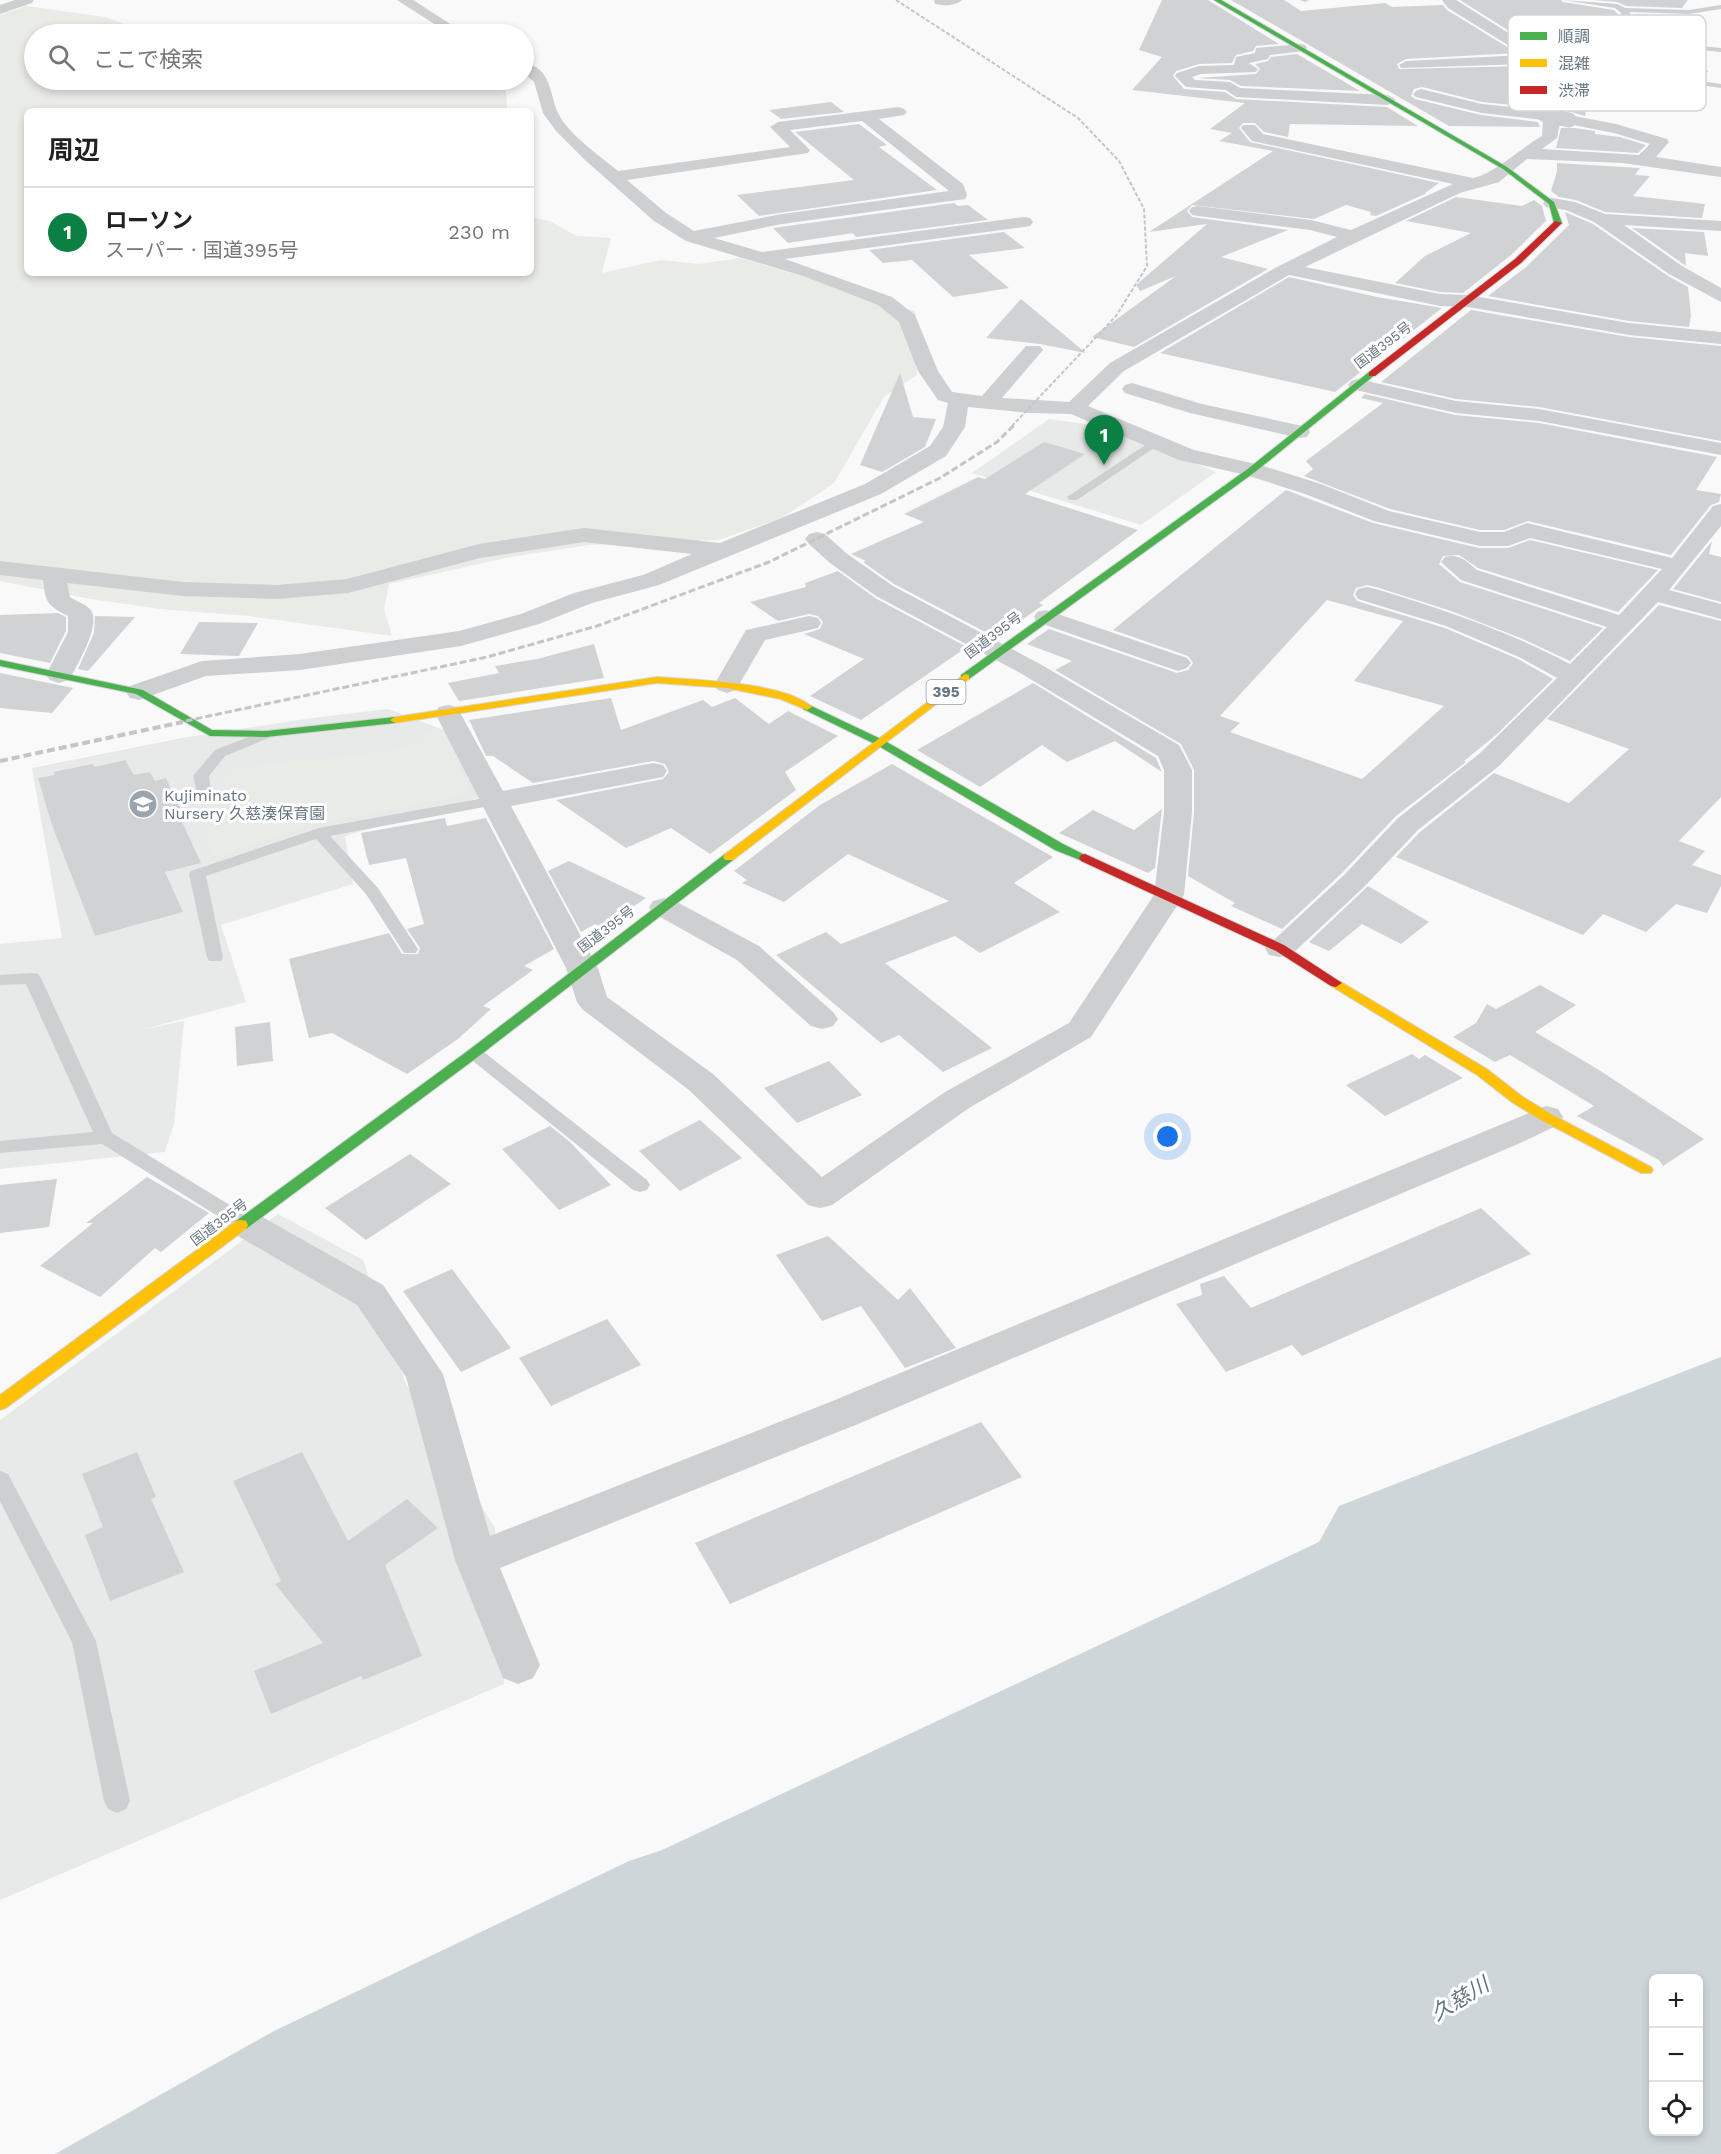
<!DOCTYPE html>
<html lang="ja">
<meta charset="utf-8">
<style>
:root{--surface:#fff;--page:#f2f2f2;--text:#222;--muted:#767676;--line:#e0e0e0;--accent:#0b8043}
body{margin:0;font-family:"Work Sans","Noto Sans JP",sans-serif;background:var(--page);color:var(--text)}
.controls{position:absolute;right:18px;bottom:18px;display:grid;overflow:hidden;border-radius:9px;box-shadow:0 3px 9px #0003}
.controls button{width:54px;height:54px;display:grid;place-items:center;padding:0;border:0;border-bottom:2px solid var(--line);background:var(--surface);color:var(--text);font:30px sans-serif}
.you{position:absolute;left:1168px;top:1137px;width:21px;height:21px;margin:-15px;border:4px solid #fff;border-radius:50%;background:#1a73e8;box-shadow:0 0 0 9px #1a73e833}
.badge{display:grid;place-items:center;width:39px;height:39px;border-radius:50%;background:var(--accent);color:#fff;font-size:20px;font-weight:700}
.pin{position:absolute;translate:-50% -50px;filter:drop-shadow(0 2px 3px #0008)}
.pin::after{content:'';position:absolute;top:32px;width:21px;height:18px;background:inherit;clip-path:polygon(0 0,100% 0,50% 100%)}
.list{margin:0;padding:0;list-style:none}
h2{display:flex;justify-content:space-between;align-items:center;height:78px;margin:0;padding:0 24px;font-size:26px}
h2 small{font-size:20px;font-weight:400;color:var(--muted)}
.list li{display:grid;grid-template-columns:39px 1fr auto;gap:18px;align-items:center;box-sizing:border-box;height:90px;padding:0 24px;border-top:2px solid var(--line)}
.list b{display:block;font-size:22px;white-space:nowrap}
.list p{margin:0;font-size:20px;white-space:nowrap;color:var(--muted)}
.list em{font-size:20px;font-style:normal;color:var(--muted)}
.icon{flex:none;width:33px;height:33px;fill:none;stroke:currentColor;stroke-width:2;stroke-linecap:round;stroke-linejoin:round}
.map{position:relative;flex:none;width:1721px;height:2154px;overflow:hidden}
.search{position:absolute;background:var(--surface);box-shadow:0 3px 9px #0003;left:24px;top:24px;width:510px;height:66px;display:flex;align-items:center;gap:15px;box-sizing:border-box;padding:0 21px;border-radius:33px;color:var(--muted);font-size:22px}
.panel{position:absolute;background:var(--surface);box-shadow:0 3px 9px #0003;left:24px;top:108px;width:510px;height:168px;border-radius:9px}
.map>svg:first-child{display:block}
.built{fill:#e8e9e9}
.green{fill:#e8ebe6}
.water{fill:#ced6d9;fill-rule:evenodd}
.building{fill:#d0d2d3;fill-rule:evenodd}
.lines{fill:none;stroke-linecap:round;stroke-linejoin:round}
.fast-casing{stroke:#d5d6d7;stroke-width:2}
.slow-casing{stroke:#d5d6d7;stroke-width:2}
.jam-casing{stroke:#d5d6d7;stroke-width:2}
.lane{fill:#cecfd0;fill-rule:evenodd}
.street{fill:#cecfd0;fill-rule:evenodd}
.fast{fill:#4caf50;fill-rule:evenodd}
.slow{fill:#ffc107;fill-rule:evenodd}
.jam{fill:#c62828;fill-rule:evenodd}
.rail-far2{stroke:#c3c5c6;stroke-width:2;stroke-dasharray:4 2;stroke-linecap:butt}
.rail-far1{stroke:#c3c5c6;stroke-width:3;stroke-dasharray:7 3;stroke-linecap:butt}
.rail{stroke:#c3c5c6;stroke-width:4;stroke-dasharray:8 4;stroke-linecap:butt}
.street-bridge{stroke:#cecfd0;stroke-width:15}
.labels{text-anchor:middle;stroke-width:6;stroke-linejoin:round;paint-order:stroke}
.far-street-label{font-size:14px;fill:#657683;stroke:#fff}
.shield{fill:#fff;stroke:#939fa8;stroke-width:1.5}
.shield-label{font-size:15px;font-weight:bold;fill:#657683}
.poi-label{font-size:16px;fill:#657683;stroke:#fff;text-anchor:start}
.near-water-label{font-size:21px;font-style:italic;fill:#60757c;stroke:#fff}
.key{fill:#fff;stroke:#d1d6da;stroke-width:1.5}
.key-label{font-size:16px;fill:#657683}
</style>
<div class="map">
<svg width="1721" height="2154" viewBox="0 0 1721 2154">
<rect width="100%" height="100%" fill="#f9f9f9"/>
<!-- built -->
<g class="built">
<path d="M1049,419L1107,427L1216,472L1141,525L972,473Z"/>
<path d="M388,709L444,730L482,797L345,836L353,884L221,925L246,1002L141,1030L184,1021L174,1124L165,1152L0,1169V944L62,938L32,768L182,738L312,718Z"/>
<path d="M278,1214L363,1260L406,1384L495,1528L504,1684L0,1900V1420Z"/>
</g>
<!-- green -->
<g class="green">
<path d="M26,6L105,17L151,34H34V80H498L506,87L507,111H27V273H531V217L549,221L577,236L611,238L602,273L661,260L699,264L740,258L819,281L875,301L915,311L917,375L884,397L834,483L782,518L718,540L589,545L510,557L389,584L384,609L392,636L249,616L161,609L91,599L0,581V15Z"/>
<path d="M444,730L471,794L312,825L212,858L207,829L235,807L225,778L243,766L376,753L422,742L421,733Z"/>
</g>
<!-- water -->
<path class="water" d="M1721,1357V2154H55L274,2031L629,1861L662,1850L1319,1542L1339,1506ZM1654,1978H1698V2132H1654Z"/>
<!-- building -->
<g class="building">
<path d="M1162,0H1208L1279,44L1256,46L1253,51L1236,55L1232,63L1199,64L1176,71L1173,76L1184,89L1225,92L1236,99L1387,107L1418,126L1290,124L1288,137L1264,132L1255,123H1243L1239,128L1250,142L1439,183L1425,193H1427L1376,216L1370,215L1371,212L1346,205L1314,219L1192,205L1187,211L1192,217L1288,230L1221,257L1268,269L1134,347L1092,337L1176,276L1140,291L1136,285L1207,224L1149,232L1273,151L1219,141L1232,133L1210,129L1245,103L1132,90L1162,57L1139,50Z"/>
<path d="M1231,0H1284L1301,11L1385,3L1392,7L1443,5L1447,10L1517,53L1406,59L1397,64L1399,69L1528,66L1531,100L1535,107L1482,102L1422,87L1414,89L1411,96L1415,99L1481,115L1538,122L1540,127L1449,126Z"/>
<path d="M1460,0H1561L1563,2L1614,10L1639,39L1556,52L1554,57L1544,56L1538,49Z"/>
<path d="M1593,0H1688L1682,8L1626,6L1617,2Z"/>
<path d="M1634,14L1675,16L1656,39H1651Z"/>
<path d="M1297,54L1360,91L1241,86L1230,80L1197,78L1256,74L1260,69L1255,64L1268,61L1271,57Z"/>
<path d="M1547,65L1592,72L1585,116L1557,108L1551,99Z"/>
<path d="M831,102L844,112L781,119L769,110Z"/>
<path d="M859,124L887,145L879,147L937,190L759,216L737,195L854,180L795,132Z"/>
<path d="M1561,128H1575L1595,131V134L1620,137L1646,145L1638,153L1556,148Z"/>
<path d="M1557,163L1640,168L1635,175L1650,176L1633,196L1705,204L1702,218L1605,212L1576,200L1559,197L1551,191L1557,171Z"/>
<path d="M1456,197L1522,206L1534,200L1542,206L1546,221L1511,255L1463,293L1440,292L1395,283L1425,256L1471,233L1406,221Z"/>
<path d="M954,203L958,206L968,205L988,220L856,237L853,233L788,243L773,228Z"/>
<path d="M1565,212L1593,224L1668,276L1688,287L1691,316L1689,327L1629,321L1488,296L1526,267L1569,225Z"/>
<path d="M1632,228L1704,232L1708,256L1685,253L1686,266Z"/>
<path d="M1004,232L1025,248L969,255L1009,288L953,297L912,260L883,263L869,250Z"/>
<path d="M1289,277L1377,297L1442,308L1335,392L1160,353Z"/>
<path d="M1021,299L1086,353L1040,344L986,338Z"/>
<path d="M1471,310L1629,337L1721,346V441L1539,407L1456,399L1381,382Z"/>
<path d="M900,373L913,417L936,419L925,447L882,472L860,465Z"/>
<path d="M1365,394L1455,415L1539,423L1717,457L1696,490L1721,494L1719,502L1711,505L1671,555L1528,521L1504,530H1480L1390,509L1304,476L1313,469L1306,461L1383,403L1361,398Z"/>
<path d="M1044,442L1085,454L1025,494L1138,530L1039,603L1043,605L1001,635L990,631L987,633L894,584L863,562L866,561L851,554L924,522L904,514L978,477L985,479Z"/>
<path d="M1286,490L1373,523L1479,548H1508L1530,540L1658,570L1618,612L1478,568L1459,555L1443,556L1439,564L1460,582L1603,628L1570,661L1523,639L1451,611L1376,587L1367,585L1356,588L1353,595L1357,601L1445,628L1518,659L1553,679L1496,735L1464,761L1466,762L1396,816L1342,873L1282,929L1231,906L1235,903L1188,876L1194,812V770L1181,744L1055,670L1072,661L1027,644L1049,629L1177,673L1188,670L1193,663L1188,656L1113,630ZM1327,600L1403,621L1354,681L1444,706L1362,779L1230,732L1240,723L1220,716Z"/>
<path d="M1712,541L1709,554L1721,557V602L1673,589Z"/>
<path d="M838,571L875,598L967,647L861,720L810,696L864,659L804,634L820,629L823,622L818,616L809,614L778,621L750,602L806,587L805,583Z"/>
<path d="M1659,605L1721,621V797L1679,841L1705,851L1692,865L1721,875V886L1707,913L1676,904L1646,932L1603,914L1583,935L1396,857L1420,832L1494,773L1569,803L1629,749L1547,719Z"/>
<path d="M58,613L66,617V631L50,663L0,653V615Z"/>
<path d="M95,616L135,617L88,671L78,669L94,633Z"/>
<path d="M199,622L258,623L239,656L180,654Z"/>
<path d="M594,644L604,678L459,701L448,683L499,673L495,666L537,659Z"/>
<path d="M0,673L73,688L52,713L0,708Z"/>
<path d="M1033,683L1156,758L1162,772L1115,741L1067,762L1042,745L980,787L917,750Z"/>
<path d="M611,698L621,730L703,700L712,707L735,698L769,724L788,711L838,736L785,772L796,790L710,854L671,828L626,848L556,800L663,779L669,772L665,764L653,761L533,783L493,756H486L469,720Z"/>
<path d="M125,760L134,775L150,772L155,781L166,778L181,810L177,811L201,863L165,872L183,912L95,936L52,825L38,778L55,775L54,772L92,764L95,767Z"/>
<path d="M892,764L1053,857L1014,883L1060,912L980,953L955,936L885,963L992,1048L943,1072L899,1035L881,1043L776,955L826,932L841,944L949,901L848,854L784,902L742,883L747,880L734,871L820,805Z"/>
<path d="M1162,809L1155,868L1148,873L1059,833L1093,810L1134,830Z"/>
<path d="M445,818L447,826L486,818L554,949L524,966L533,970L483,1006L491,1009L458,1039L407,1074L332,1033L309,1038L289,959L389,933L402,954H418L420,948L407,929L424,924L406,858L369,865L361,833Z"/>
<path d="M569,861L646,898L602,928L595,924L581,932L548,871Z"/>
<path d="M1368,886L1429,922L1401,944L1362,924L1329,951L1309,942Z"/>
<path d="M1540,985L1576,1005L1535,1032L1599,1070L1704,1139L1663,1166L1659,1160L1577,1116L1594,1106L1510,1055L1495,1062L1453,1037L1476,1023L1487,1004L1496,1009Z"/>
<path d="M270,1022L273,1061L237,1066L235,1027Z"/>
<path d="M1412,1054L1419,1059L1425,1055L1463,1078L1385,1116L1346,1085Z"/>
<path d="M829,1061L862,1095L797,1123L764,1088Z"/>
<path d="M700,1120L742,1158L680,1191L639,1151Z"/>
<path d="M550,1126L570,1142L611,1185L559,1210L502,1149Z"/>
<path d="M410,1154L451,1184L366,1240L325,1208Z"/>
<path d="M147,1177L209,1213L161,1252L155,1248L100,1297L40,1266L93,1223H86Z"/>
<path d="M57,1179L49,1227L0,1233V1185Z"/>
<path d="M1481,1208L1531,1254L1302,1356L1292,1345L1226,1372L1176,1304L1202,1295L1200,1284L1224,1276L1251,1308Z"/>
<path d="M828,1236L898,1300L910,1288L956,1348L905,1368L861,1306L822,1321L776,1255Z"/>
<path d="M452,1269L511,1348L461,1372L403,1291Z"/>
<path d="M607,1319L641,1365L551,1406L519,1358Z"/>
<path d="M981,1422L1022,1477L730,1604L695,1543Z"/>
<path d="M137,1452L156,1497L151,1499L184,1572L110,1601L85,1535L103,1527L82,1474Z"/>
<path d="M302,1452L348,1541L407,1499L438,1528L385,1565L422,1656L363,1680L361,1676L271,1714L254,1671L323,1643L275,1584L281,1581L233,1481Z"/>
</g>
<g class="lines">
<!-- fast casing -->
<g class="fast-casing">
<g id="fast">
<path d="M1214,0H1221L1507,167L1554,202L1562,223L1558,225L1554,223L1549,204L1503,169Z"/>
<path d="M1369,372L1376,374L1255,472L969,679H961V675L1249,468Z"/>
<path d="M0,660L143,690L212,730L266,731L395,717L400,720L395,723L266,737L210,736L136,694L0,666Z"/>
<path d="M807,704L885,741L1063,844L1091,858L1085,862L1055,850L877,745L803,709V705Z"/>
<path d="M729,853L733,854L735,857L733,860L479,1056L246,1229H236L234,1225L236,1221L469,1050L725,854Z"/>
</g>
</g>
<!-- slow casing -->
<g class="slow-casing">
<g id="slow">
<path d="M965,674L969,675V679L733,860H725L723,857L725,854Z"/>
<path d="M657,677C695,680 785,682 812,707L807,710L780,699L727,688L657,683L395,723L390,720L395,717Z"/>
<path d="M1336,979L1487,1069L1523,1097L1551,1114L1651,1167L1653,1170L1651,1173H1641L1541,1120L1513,1103L1477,1075L1331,986L1330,983L1331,980Z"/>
<path d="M241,1220L246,1221L248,1225L246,1229L6,1408L0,1410V1395L236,1221Z"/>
</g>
</g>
<!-- jam casing -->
<g class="jam-casing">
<g id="jam">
<path d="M1555,221L1562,223L1521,263L1375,376H1369V372L1515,259Z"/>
<path d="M1085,854L1284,945L1342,983L1336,987L1331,986L1276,951L1081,861L1079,858L1081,855Z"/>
</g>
</g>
<!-- lane -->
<g class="lane">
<path d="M1300,0H1309L1305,2Z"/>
<path d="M1563,0L1617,4L1625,8L1689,10L1721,5V9L1689,14L1629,12L1650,41L1721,48V52L1648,45L1556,58V54H1559L1643,41L1620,12L1615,8Z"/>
<path d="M1635,48L1639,50L1628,57L1709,71L1705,73L1616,58Z"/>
<path d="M1537,57L1721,84V88L1534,61V57Z"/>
<path d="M1156,438L1162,442L1160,444L1077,500H1069L1067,497Z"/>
<path d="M266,730L273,734L271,737L225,756L209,776L212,797L204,802L199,800L193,776L215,750Z"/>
<path d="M495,796L503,801L500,804L330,836L378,888L418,949L416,953H404L366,894L316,839L206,876L223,957L221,961H209L207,957L189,874L191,871L319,828Z"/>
<path d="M32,973L38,974L41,978L112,1133L251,1218L254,1223L251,1228L244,1230L237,1228L102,1144L0,1153V1141L93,1132L26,984L0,985V975Z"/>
<path d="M474,1047L480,1049L647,1180L650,1185L647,1190L640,1192L633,1190L468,1057L465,1053L468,1049Z"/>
<path d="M0,1471L8,1474L96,1641L130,1801L126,1809L117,1813L108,1809L104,1801L72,1642L0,1501Z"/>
</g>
<!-- street -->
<g class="street">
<path d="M15,0H34L32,3L0,14V5Z"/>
<path d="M397,0H413L466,34H450Z"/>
<path d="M934,0H962C956,6 943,6 935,4Z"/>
<path d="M1442,0H1456L1537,51L1544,59L1549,100L1556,110L1560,123L1557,138L1542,149L1639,155L1650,144L1614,133L1563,123L1561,120L1569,115L1616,124L1667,139L1669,142L1656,157L1721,167V177L1622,163L1527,159L1499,182L1460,193L1305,267L1440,294L1468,295L1629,323L1721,332V344L1629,335L1468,307L1440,306L1289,275L1124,371L1088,406L1194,450L1260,465L1321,484L1389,511L1480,532H1504L1527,523L1672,558L1713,506L1721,504V526L1669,590L1721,604V619L1658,602L1499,766L1418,830L1364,887L1291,955L1280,957L1269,955L1265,948L1344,875L1398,818L1479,754L1557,678L1519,657L1446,626L1358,599L1355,594L1358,589L1367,587L1376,589C1444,610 1506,630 1570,664L1607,627L1461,580L1441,562L1445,557C1459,553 1466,561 1477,570L1619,615L1662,569L1530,538L1508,546H1480L1374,521L1305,494L1246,475L1179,460L1071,414L1030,413L968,407L965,427L946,456L881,494L659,585L592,603L539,624L461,646L300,670L206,676L139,700L130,698L126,692L130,686L202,661L300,654L459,631L521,614L574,593L643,575L692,554L584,542L480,558L348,593L277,599L183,596L67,583L70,597C76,601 85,604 90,609C102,623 79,661 72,675L68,680L59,683L50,680L46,675L68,632V616C47,605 46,604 43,580L0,575V561L183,582L277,585L347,579L479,544L584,528L720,543L865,484L930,446L943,427L948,403L938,400L918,371L899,322L878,305L806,277L686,241L654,221L584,159L556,131L543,113L534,82L524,73V63C552,68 549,93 558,113C568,134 600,156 618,171L790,147L770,127L778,122L899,107L904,109L907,112L904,115L879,119L963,184L967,195L965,199L782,224L714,238L762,252L1024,217L1030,218L1033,222L1030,226L1024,227L785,259L892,297L915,315L938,371L952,392L982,396L1026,346H1040L1043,350L1002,398L1069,402L1110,363L1277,267L1337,237L1310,230L1198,216L1192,215L1189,211L1192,207L1198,206L1311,220L1351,230L1453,184L1252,141L1241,128L1243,125H1255L1263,134L1473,178C1497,172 1519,149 1542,136L1543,120L1482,113L1416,97L1413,94L1416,91L1421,89L1482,104L1540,110L1533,100L1530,64L1401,68L1399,65L1406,61L1524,55L1448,8ZM862,121L949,191L782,214L694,231L666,213L627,180L808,153L810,150L790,130Z"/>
<path d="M1300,44L1305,45L1307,48L1305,51L1270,55L1268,59L1249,63L1258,69L1256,72L1201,74L1192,77L1195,80L1230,82L1240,88L1388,95L1396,100L1388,105L1236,97L1226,90L1186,87L1175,76L1177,73L1199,66L1234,65L1236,57L1255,53L1256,48Z"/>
<path d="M1552,198L1575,202L1605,214L1721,221V231L1624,225L1682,266L1721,288V302L1669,274L1594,222L1566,210L1546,207L1543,203L1546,199Z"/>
<path d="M1358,379L1456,401L1539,409L1721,443V455L1539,421L1456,413L1351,389L1348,385L1351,381Z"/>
<path d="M1132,383L1202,404L1307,427L1310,432L1307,437L1299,438L1190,413L1125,393L1122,389L1125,385Z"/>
<path d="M817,532L825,534L846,553L893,586L1040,664L1179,745L1192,770V812L1184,895L1091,1037L969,1108L832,1205L820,1208L808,1205L689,1090L582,1009L577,1002L566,968L435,713L439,707L448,705L457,707L503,791L653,763L663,765L667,771L663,777L511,806L598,968L607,997L713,1074L822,1177L945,1092L1069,1023L1154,895L1164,812V770L1158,756L1022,674L876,596L830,563L809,544L805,539L809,534Z"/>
<path d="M1046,610L1187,658L1191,663L1187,668L1178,671L1169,668L1037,622L1034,617L1037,612Z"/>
<path d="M809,616L818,618L821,623L818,628L765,640L736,690L727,693L718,690L714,685L746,630Z"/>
<path d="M664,898L675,901L759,946L833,1012L838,1019L833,1026L822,1029L811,1026L737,960L653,913L649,907L653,901Z"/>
<path d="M1546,1106L1558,1109L1563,1117L1558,1125L1518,1144L858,1424L500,1568L540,1665L533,1678L518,1684L503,1678L455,1560L406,1377L357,1305L231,1232L226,1223L231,1214L244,1210L257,1214L383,1285L443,1374L490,1536L830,1402Z"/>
</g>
<!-- fast -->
<use href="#fast" class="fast"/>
<!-- slow -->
<use href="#slow" class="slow"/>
<!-- jam -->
<use href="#jam" class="jam"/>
<!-- rail-far2 -->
<path class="rail-far2" d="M896,0L1078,118L1119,161L1144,209L1147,266L1116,316L1012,426"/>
<!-- rail-far1 -->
<path class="rail-far1" d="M176,723L487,657L597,626L769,562L940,478L997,442L1014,425"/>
<!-- rail -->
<path class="rail" d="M0,761L183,722"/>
<!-- street-bridge -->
<path class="street-bridge" d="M1545,115L1569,120"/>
</g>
<!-- icons -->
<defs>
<g id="school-disc" transform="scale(1.5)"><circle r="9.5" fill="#99a4ac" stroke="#fff"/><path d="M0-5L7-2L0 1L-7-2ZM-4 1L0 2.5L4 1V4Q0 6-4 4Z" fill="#fff"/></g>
</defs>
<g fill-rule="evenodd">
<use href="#school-disc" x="143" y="804"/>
</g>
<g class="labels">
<!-- far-street labels -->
<g class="far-street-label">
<text transform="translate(1383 345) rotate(-37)" y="5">国道395号</text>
<text transform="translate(993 635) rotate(-37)" y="5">国道395号</text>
<text transform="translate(606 929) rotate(-37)" y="5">国道395号</text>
<text transform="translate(219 1222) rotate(-37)" y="5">国道395号</text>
</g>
<!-- shield labels -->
<rect class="shield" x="926.5" y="680" width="39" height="24" rx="4.5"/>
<g class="shield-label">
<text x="946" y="697">395</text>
</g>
<!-- poi labels -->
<g class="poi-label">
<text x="164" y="801">Kujiminato<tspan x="164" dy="18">Nursery 久慈湊保育園</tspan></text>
</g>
<!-- near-water labels -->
<g class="near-water-label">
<text transform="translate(1460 1999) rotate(-31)" y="7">久慈川</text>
</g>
</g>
<!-- legend -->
<rect x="1508" y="15" width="198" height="96" rx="9" class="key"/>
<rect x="1520" y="32" width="27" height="8" fill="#4caf50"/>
<rect x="1520" y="59" width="27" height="8" fill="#ffc107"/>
<rect x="1520" y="86" width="27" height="8" fill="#c62828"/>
<g class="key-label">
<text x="1558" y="42">順調</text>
<text x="1558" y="69">混雑</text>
<text x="1558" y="96">渋滞</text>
</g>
</svg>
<div class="controls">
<button>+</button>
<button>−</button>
<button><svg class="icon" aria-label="locate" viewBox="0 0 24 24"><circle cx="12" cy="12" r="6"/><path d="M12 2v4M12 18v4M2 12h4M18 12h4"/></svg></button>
</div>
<div class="you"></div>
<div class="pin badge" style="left:1104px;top:465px">1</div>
<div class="search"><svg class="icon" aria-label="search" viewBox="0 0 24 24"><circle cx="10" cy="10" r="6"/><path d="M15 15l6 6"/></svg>ここで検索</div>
<section class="panel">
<h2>周辺<small></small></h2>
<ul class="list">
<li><span class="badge">1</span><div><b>ローソン</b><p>スーパー · 国道395号</p></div><em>230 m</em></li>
</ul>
</section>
</div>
